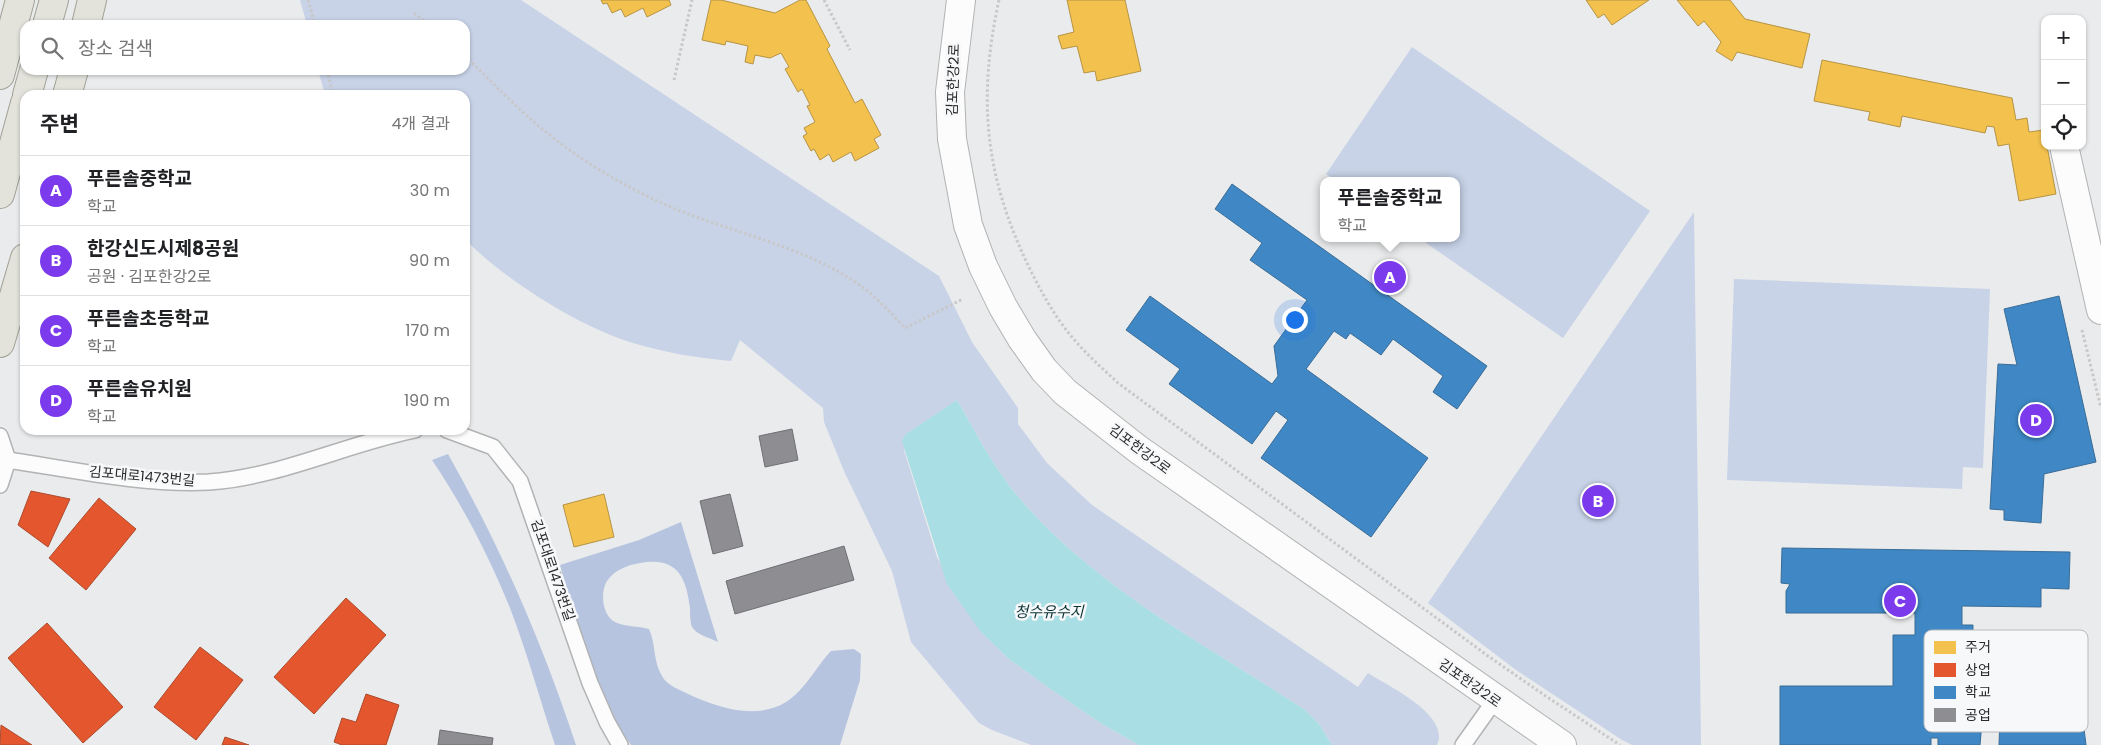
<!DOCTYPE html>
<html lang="ko">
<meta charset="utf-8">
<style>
:root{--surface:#fff;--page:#f6f6f6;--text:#202124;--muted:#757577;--line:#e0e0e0;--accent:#7c3aed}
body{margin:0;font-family:Poppins,"Noto Sans KR",sans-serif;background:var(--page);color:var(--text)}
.controls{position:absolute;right:15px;top:15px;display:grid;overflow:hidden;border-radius:10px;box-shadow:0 1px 4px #0004}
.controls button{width:45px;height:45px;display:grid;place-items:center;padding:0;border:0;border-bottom:1px solid var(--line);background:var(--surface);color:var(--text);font:25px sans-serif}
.you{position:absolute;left:1294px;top:319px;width:18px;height:18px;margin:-12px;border:4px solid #fff;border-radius:50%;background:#1a73e8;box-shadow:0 0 0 8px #1a73e833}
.badge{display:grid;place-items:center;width:32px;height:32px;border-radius:50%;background:var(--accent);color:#fff;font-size:16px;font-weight:700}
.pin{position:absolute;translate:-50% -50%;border:2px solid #fff;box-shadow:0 1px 5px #0006}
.popup{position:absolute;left:1320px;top:177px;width:140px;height:65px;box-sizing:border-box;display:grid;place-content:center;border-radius:10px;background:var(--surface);filter:drop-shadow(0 1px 4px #0005);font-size:16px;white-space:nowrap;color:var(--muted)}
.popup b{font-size:19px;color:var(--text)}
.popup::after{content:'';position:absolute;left:50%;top:100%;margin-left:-10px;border:10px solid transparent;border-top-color:var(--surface)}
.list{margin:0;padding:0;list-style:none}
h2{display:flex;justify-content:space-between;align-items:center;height:65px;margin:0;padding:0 20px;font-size:21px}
h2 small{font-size:16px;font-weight:400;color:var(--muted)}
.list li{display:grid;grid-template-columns:32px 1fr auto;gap:15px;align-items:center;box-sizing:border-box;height:70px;padding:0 20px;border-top:1px solid var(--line)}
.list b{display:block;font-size:19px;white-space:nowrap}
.list p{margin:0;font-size:16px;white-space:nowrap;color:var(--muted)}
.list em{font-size:16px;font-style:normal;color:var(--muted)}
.icon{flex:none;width:28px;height:28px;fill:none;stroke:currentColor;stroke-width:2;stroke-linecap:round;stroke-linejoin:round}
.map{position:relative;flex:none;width:2101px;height:745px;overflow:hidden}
.search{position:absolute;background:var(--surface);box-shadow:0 1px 4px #0004;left:20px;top:20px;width:450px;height:55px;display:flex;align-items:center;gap:12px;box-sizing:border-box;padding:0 18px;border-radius:15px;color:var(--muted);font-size:19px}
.panel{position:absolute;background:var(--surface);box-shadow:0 1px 4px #0004;left:20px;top:90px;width:450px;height:345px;border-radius:15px}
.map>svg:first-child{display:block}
.green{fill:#c8d3e8}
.forest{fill:#b7c4e0}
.water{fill:#a8dee4}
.homes{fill:#f2c14e;stroke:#b69444}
.shops{fill:#e4572e;stroke:#ac4a2d}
.schools{fill:#3f88c5;stroke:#396c97}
.industry{fill:#8d8d92;stroke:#6f6f73}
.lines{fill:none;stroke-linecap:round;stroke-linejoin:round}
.service-casing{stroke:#b2b3b4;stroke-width:18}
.minor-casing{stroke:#b2b3b4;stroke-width:30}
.tertiary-casing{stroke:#b2b3b4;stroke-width:30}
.primary-casing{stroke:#a1a195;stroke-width:30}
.path{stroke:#c8c8c9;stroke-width:3;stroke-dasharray:2.5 2.5;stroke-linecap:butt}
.service{stroke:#fcfcfc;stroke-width:15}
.minor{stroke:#fcfcfc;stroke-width:28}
.tertiary{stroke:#fcfcfc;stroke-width:28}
.primary{stroke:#e3e3dc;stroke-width:28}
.labels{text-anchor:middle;stroke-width:5;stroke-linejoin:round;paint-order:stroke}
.street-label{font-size:14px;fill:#2a2a2b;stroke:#f7f8fa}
.water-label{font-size:15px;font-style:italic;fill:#0a3235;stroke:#f7f8fa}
.key{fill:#f7f8fa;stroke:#bababc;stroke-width:1}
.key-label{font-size:14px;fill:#2a2a2b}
</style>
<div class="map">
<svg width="2101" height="745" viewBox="0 0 2101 745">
<rect width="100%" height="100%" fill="#eaebec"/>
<!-- green -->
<g class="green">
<path d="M300,0H521L939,276L972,342L1018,408V424L1047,463L1092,505L1358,687L1368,673C1388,686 1451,715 1437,745H1332L1319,724L1305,710C1207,645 1098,590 1020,499C995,470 976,433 957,400L904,450L937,557L981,632L1009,659L1049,688L1102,724L1139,745H1031L992,730L979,723L911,642L892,571L844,471L824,422L823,408L740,340L731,361C698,358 666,353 633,343C581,328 503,279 465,239V95H325L318,70H465V25H307Z"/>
<path d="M1412,47L1650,211L1563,338L1419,238H1456V181H1336L1326,174Z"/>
<path d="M1694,212L1701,745H1632L1622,740L1516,670L1428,603Z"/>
<path d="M1734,279L1990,289L1983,468L1963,467L1962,489L1727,480Z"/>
</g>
<!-- forest -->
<g class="forest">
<path d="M448,454C501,548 542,642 576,745H555C540,700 527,652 510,608C489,556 463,506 432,460Z"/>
<path d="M681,522L718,642C710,638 697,635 692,627C690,622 690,613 690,608C686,575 676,557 640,563C628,565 614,570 607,581C600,592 602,615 615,622C624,627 638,626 649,629C656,644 653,662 662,676C667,685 678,689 686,693C716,707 755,721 786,702C805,690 816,667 831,651L854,649L861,654L860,680L840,745H631C595,697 576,624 560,565L639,540Z"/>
</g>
<!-- water -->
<path class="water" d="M957,400C976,433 995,470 1020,499C1098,590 1207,645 1305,710L1319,724L1332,745H1139L1102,724L1049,688L1009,659L981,632L947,584L902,441L906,434Z"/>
<!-- homes -->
<g class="homes">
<path d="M601,0H669L671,5L647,17L643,8L625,17L621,9L612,13L607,3L603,4Z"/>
<path d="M711,0H721L775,13L800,0H806L830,46L827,49L855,103L862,99L881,135L874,139L879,148L855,161L851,152L833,162L829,154L820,160L814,149L811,151L803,136L807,134L804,128L815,122L807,106L810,105L802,89L798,92L785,69L789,67L781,53L770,58L755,55L753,64L745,62L748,46L726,41L725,45L702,40Z"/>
<path d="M1067,0H1125L1141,71L1097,81L1095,71L1084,73L1077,46L1062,49L1058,36L1074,32Z"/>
<path d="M1586,0H1649L1612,25L1604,14L1598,18Z"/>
<path d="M1677,0H1730L1745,19L1810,34L1802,68L1737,52L1732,61L1716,51L1721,42L1704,21L1698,26Z"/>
<path d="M1822,60L2012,98L2016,120L2027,118L2029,132L2044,130L2045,146H2047L2056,194L2019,201L2009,144L1998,146L1994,127L1987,126L1985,133L1902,116L1900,127L1868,120L1870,112L1814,101Z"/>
<path d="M604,494L614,537L574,547L563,505Z"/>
</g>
<!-- shops -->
<g class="shops">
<path d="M31,491L70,499L48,547L18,525Z"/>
<path d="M99,498L136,529L86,590L49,558Z"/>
<path d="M346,598L386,635L314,714L274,677Z"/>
<path d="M47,623L123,707L83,743L8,658Z"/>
<path d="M200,647L243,680L196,740L154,707Z"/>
<path d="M366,694L399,705L386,745H342L334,742L342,718L356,722Z"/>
<path d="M1,725L32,745H0Z"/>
<path d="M225,737L249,745H222Z"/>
</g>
<!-- schools -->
<g class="schools">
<path d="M1232,184L1487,366L1457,409L1433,392L1443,376L1393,339L1381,355L1350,333L1346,339L1334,331L1306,369L1428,458L1371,537L1261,458L1288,420L1276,411L1252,444L1169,384L1180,369L1126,330L1150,296L1272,384L1278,376L1274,346L1307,300L1250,260L1262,243L1215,209Z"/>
<path d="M2059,296L2096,462L2044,474L2041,523L2004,520V510L1990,509L1998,364L2017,365L2004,309Z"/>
<path d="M1782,548L2070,552L2069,589L2041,588V607L1962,606V625H1973L1972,687H1964V707L1980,708L1983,711L1980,745H1938V738H1931V745H1780V686H1893V635H1915V613H1786V591L1790,584L1781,583Z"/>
<path d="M2005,682H2072L2079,688L2086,745H1999L2001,690Z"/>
</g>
<!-- industry -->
<g class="industry">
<path d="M792,429L798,460L765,467L759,436Z"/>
<path d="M730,494L743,546L713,554L700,501Z"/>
<path d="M844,546L854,580L735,614L726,581Z"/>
<path d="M440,730L493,738L492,745H438Z"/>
</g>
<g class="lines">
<!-- service casing -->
<g class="service-casing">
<g id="service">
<path d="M447,430L493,447L520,481L590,683L607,722L620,745"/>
<path d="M0,436L8,460"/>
<path d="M0,485L8,460C74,470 142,485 209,482C280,477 346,444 415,430"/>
<path d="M1463,745L1495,700"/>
</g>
</g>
<!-- minor casing -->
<g class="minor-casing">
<path id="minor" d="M2064,146L2101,310"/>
</g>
<!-- tertiary casing -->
<g class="tertiary-casing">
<path id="tertiary" d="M961,0L950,92L952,139L968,225L983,266L1003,307L1022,339L1044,370L1065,392L1139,450L1562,745"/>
</g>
<!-- primary casing -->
<g class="primary-casing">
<g id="primary">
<path d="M47,25L54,0"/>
<path d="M86,25L92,0"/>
<path d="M0,75L20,0"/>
<path d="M27,95L34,70"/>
<path d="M67,95L74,70"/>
<path d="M0,194L25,103"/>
<path d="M0,343L25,258"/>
</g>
</g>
<!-- path -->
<g class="path">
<path d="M308,0L315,25"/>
<path d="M824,0L850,50"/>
<path d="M999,0C978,97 984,172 1027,263C1039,288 1054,316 1072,337C1086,354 1102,368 1118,383L1488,656L1547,697L1620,745"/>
<path d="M414,13L429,25"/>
<path d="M465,56C485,75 504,95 525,114C562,148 607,177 653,199C717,230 792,241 852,280C873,293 889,311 905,328L963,299"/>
<path d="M327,70L333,95"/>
<path d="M674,80L692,0"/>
<path d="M2082,330L2101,408"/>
</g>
<!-- service -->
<use href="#service" class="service"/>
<!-- minor -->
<use href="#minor" class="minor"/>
<!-- tertiary -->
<use href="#tertiary" class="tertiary"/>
<!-- primary -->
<use href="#primary" class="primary"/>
</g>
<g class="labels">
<!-- street labels -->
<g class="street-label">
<text transform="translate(953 80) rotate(-88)" y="5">김포한강2로</text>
<text transform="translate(1140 449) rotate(37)" y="5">김포한강2로</text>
<text transform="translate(142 476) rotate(5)" y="5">김포대로1473번길</text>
<text transform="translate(553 570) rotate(71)" y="5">김포대로1473번길</text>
<text transform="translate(1470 683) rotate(35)" y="5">김포한강2로</text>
</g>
<!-- water labels -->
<g class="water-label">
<text x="1049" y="617">청수유수지</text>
</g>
</g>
<!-- legend -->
<rect x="1924" y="630" width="164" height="102" rx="8" class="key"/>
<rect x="1934" y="641" width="22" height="13" fill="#f2c14e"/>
<rect x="1934" y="663" width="22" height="14" fill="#e4572e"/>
<rect x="1934" y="686" width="22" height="13" fill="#3f88c5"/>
<rect x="1934" y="708" width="22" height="14" fill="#8d8d92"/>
<g class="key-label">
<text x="1965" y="652">주거</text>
<text x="1965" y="675">상업</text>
<text x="1965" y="697">학교</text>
<text x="1965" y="720">공업</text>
</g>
</svg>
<div class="controls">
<button>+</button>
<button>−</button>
<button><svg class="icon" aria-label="locate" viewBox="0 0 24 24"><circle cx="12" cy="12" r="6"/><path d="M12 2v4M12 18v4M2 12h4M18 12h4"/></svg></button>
</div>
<div class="you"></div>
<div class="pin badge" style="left:1390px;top:277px">A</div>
<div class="popup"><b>푸른솔중학교</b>학교</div>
<div class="pin badge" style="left:1598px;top:501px">B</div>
<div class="pin badge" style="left:1900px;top:601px">C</div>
<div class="pin badge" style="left:2036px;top:420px">D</div>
<div class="search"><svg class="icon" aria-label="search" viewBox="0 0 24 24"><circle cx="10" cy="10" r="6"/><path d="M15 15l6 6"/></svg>장소 검색</div>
<section class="panel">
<h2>주변<small>4개 결과</small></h2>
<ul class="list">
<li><span class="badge">A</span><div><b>푸른솔중학교</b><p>학교</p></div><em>30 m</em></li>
<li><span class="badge">B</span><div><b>한강신도시제8공원</b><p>공원 · 김포한강2로</p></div><em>90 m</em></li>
<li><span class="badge">C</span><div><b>푸른솔초등학교</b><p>학교</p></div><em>170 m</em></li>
<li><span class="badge">D</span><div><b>푸른솔유치원</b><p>학교</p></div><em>190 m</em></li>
</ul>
</section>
</div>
